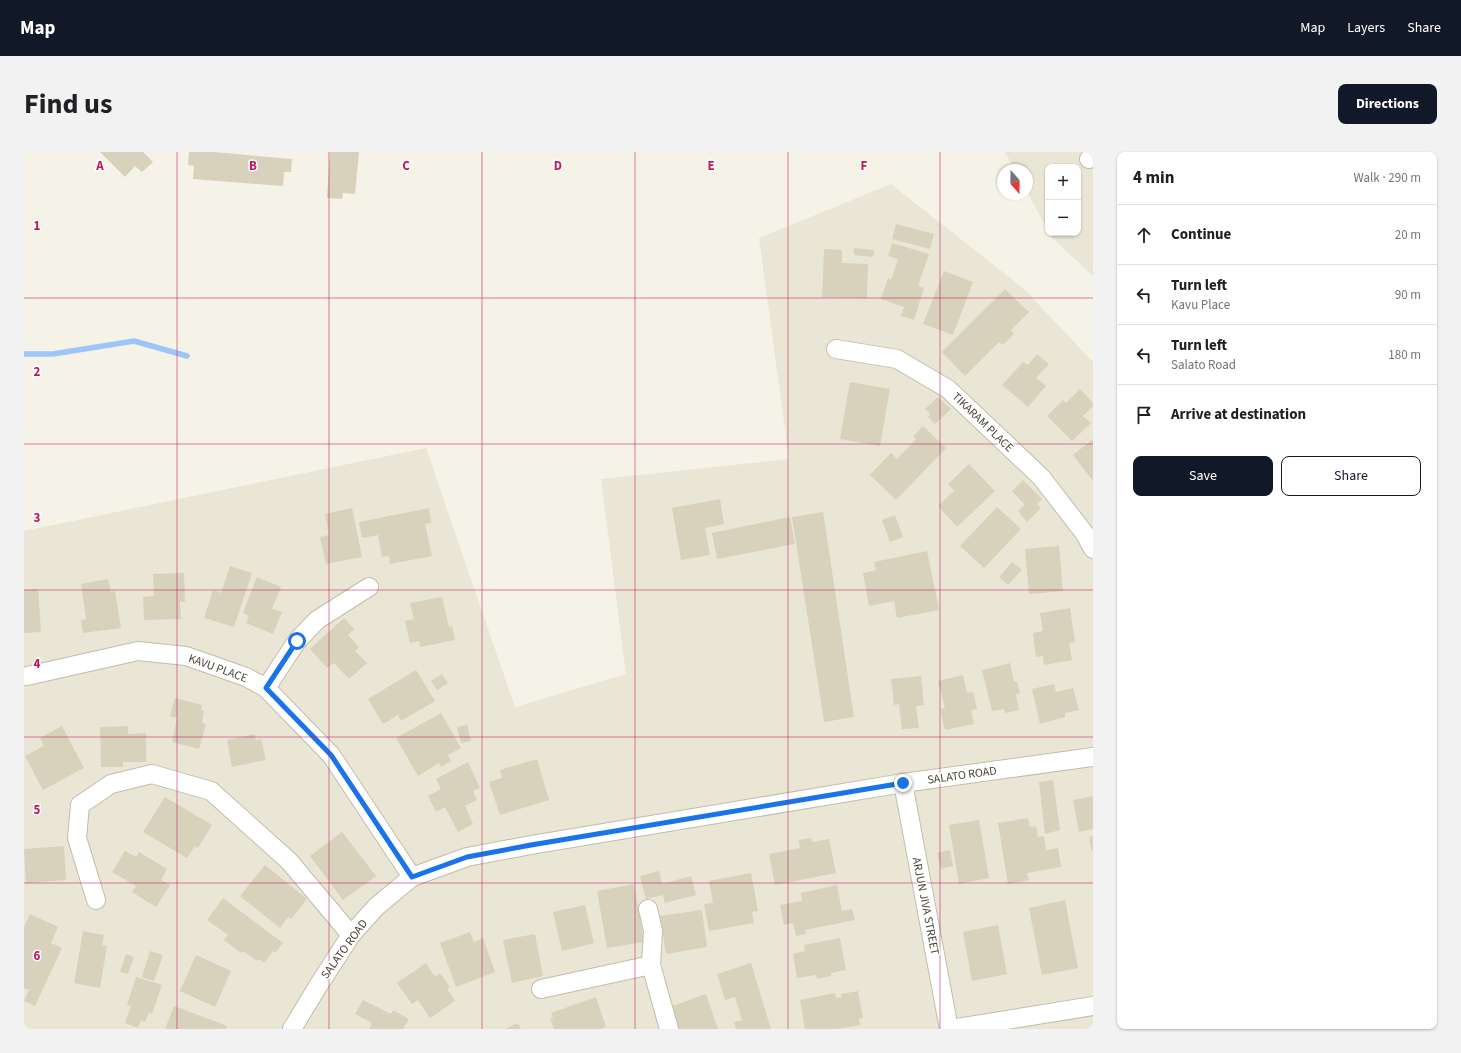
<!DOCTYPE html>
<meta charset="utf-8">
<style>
:root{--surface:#fff;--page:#f2f2f2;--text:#202124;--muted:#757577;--line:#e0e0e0;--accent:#111827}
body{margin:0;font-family:"Source Sans 3",sans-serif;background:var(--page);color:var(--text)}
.controls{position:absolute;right:12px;top:12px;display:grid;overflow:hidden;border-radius:8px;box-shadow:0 1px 3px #0004}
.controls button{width:36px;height:36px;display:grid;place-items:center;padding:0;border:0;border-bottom:1px solid var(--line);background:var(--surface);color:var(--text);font:20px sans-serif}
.compass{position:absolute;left:973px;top:12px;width:36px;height:36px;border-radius:50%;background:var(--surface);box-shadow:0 1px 3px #0004;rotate:160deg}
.stop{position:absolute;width:12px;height:12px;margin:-9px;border:3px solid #1a73e8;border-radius:50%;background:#fff}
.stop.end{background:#1a73e8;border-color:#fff;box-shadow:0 1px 4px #0008}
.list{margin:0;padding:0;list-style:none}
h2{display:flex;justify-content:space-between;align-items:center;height:52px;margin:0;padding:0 16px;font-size:17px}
h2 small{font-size:13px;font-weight:400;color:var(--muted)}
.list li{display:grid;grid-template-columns:26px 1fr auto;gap:12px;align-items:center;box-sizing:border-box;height:60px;padding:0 16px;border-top:1px solid var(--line)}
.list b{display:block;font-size:15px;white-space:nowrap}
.list p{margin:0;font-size:13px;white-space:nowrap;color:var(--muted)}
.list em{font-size:13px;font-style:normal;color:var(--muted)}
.actions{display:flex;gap:8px;padding:12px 16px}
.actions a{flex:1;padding:9px 0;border:1px solid var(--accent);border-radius:8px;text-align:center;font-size:14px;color:var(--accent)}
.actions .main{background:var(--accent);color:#fff}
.icon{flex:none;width:22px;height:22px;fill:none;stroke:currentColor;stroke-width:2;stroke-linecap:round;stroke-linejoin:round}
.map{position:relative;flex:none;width:1069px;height:877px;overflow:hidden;border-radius:8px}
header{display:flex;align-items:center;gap:24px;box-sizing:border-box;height:56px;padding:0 20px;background:var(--accent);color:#fff}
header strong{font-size:19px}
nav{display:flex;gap:22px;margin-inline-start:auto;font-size:14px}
.intro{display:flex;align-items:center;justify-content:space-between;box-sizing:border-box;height:96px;padding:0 24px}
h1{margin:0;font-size:28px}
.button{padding:10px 18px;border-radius:8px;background:var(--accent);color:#fff;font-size:14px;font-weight:700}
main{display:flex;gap:24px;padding:0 24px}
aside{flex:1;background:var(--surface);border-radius:8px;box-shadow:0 1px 3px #0004}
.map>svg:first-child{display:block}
.residential{fill:#eae6d5}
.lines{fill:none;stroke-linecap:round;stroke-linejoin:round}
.stream{stroke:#9ec5f7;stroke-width:5.5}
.building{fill:#d8d1bc}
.minor-casing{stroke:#c2bda9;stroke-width:20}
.minor{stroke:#fff;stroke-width:18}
.route{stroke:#1a73e8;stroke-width:5}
.grid{fill:none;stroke:#c2185b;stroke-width:1;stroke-opacity:0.55}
.labels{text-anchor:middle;stroke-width:3;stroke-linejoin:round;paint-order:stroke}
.street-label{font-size:12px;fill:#494435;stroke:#fff}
.grid-label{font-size:13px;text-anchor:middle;font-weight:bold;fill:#c2185b;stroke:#fff;stroke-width:3;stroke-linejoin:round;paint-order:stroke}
</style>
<header>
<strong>Map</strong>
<nav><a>Map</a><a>Layers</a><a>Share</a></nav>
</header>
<div class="intro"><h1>Find us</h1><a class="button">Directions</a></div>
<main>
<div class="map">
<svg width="1069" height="877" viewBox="0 0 1069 877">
<rect width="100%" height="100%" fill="#f5f3e7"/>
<!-- residential -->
<g class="residential">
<path d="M981,0H1069V124L1028,86L1025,81H1054V15H1024V79L1003,40V18H991Z"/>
<path d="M867,32L1000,137L1069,210V877H0V379L402,296L491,555L602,522L577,327L765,307L735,86Z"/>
</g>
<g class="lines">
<!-- stream -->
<path class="stream" d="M0,202H29L110,189L163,204"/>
</g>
<!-- building -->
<g class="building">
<path d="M76,0H119L129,10L118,20L111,14L101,25Z"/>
<path d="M165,0H189L268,7L267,20H260L259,34L169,27L170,14L164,13Z"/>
<path d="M306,0H335L331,42L319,41L318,47L303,46Z"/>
<path d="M872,72L910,82L906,97L868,87Z"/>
<path d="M868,91L905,102L894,134L900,136L890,168L877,164L880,155L857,147L864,126L867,128L874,107L864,104Z"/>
<path d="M830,96L850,98L849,105L830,103Z"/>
<path d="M800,97L818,98V111L844,112L843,146L798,145Z"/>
<path d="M920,119L949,130L929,183L899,172Z"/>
<path d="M981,137L1005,160L987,178L990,182L979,193L975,190L941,224L918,200Z"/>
<path d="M1013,202L1025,212L1012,226L1022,234L1004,255L978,233L999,210L1004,213Z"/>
<path d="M826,230L866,237L856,294L816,287Z"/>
<path d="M1056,237L1069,251V254L1059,264L1067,271L1048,289L1023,264L1039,248L1042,251Z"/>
<path d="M914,245L927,257L911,272L904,265L906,262L901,257Z"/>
<path d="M899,274L922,296L872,348L846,323L867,301L873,307L892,287L889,285Z"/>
<path d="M1069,287V329L1049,303Z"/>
<path d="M945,312L971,339L933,375L914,354L930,339L924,332Z"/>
<path d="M999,328L1018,347L1013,352L1017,356L1003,370L994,359L1001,353L988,339Z"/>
<path d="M696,347L700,372L681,376L686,403L657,408L648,356Z"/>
<path d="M973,355L997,377L960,416L936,394Z"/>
<path d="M328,356L338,405L302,412L296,385L305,383L301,362Z"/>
<path d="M405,356L407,371L401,372L408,404L366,412L365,404L358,405L354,383L338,386L335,370Z"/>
<path d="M799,360L830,565L800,570L768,365Z"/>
<path d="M871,363L879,385L866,390L858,368Z"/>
<path d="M766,365L771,392L693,407L688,381Z"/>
<path d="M1035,394L1039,439L1005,442L1001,397Z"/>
<path d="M903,399L915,458L873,466L870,449L845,454L839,421L852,418L850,410Z"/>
<path d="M988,410L998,418L984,433L975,425Z"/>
<path d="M206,414L228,421L210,475L180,466L189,438L197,441Z"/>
<path d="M160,421L161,450H156L157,467L120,468L119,445L130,444L129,422Z"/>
<path d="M233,425L257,435L248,457L258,460L249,482L222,471L225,464L219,461Z"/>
<path d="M84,427L87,440L91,439L97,476L59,481L57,468L62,467L57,432Z"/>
<path d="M14,437L17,480L0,481V438Z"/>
<path d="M418,445L425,475L428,474L431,488L396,495L395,489L386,491L381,469L390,467L386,451Z"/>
<path d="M1046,456L1051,490L1045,491L1048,508L1020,513L1019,504L1012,505L1009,481L1019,479L1016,461Z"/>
<path d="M320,466L330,477L324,483L335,495L331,499L343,511L325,527L310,511L303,516L286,497Z"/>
<path d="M986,511L990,530L993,529L996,541L992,542L995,558L981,561L980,557L968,559L958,518Z"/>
<path d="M392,518L411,549L377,569L374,563L359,572L344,547Z"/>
<path d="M418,522L424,531L413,538L407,529Z"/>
<path d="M939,523L943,541L949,540L953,557L947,558L950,572L921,578L916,557L921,556L914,529Z"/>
<path d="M897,524L900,553L892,554L895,576L878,577L875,552L870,553L867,527Z"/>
<path d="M1030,532L1032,540L1049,536L1055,558L1041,561V565L1016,572L1008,537Z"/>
<path d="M151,546L178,553L177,558L180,559L178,571L182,572L175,597L148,590L153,566L146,564Z"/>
<path d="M417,561L437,596L424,603L427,609L417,615L415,611L394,624L372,586Z"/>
<path d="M443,573L447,589L437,591L433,575Z"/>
<path d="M38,574L60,616L19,638L1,604L20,594L16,586Z"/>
<path d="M104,574V582L122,581V610H99V615H77L76,575Z"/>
<path d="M230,582L232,588L237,587L242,608L208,615L203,588Z"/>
<path d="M513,607L525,648L476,663L465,630L478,626L476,618Z"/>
<path d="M444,610L456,636L449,639L453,648L441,654L449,672L434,680L421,655L412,660L404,644L417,637L412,627Z"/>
<path d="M1029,628L1036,678L1021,682L1015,630Z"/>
<path d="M1069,644V677L1055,680L1049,648Z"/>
<path d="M141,645L188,673L174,696L171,694L163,706L119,680Z"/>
<path d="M1004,666L1006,675L1012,674L1014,685L1020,684L1022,698L1034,696L1037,715L1003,721L1005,728L984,732L974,671Z"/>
<path d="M955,668L965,726L935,732L925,673Z"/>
<path d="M318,680L352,724L319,748L286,704Z"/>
<path d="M1069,684V699H1068L1065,685Z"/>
<path d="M787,686L788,690L805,687L812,721L751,733L745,702L776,696L775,688Z"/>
<path d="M40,694L42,728L2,731L0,697Z"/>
<path d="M926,698L929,714L917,717L913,701Z"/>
<path d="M101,699L112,705L115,700L143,717L137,728L146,733L132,755L108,740L112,734L88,720Z"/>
<path d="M241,713L283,747L267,767L264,765L256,776L216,744Z"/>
<path d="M635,719L638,732L667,724L672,743L641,751L639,743L622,747L616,724Z"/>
<path d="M727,721L734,759L728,760L730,771L685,779L680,752L689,751L685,729Z"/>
<path d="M610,732L620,790L583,796L573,739Z"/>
<path d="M813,733L818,759L828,757L831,768L781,778L782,782L772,784L769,771L760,773L756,753L778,749L777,741Z"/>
<path d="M199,746L259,791L251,801L249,799L240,811L235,807L233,809L219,799L217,801L200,788L204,783L183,768Z"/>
<path d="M1041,748L1054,816L1018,823L1005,756Z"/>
<path d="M561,753L570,791L538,799L529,760Z"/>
<path d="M678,758L683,795L642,802L636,764Z"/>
<path d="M6,762L34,775L27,791L38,796L11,854L0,849L5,838L0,836V775Z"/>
<path d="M974,773L983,822L948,829L939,780Z"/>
<path d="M59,779L80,783L78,793L83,794L76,836L50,831Z"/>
<path d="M446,780L450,790L459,786L471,820L432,835L416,791Z"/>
<path d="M511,782L519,824L488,831L479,788Z"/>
<path d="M816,786L822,818L807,821V824L793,827L792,823L773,826L769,802L781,799L780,793Z"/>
<path d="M126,799L139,803L130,829L118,825Z"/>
<path d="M102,802L110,805L104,822L96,820Z"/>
<path d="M172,803L207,819L191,855L156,839Z"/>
<path d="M402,811L411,825L416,821L426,835L423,837L431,849L406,866L394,848L388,852L373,831Z"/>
<path d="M727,811L747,877H712L710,870L718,868L711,845L701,848L693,822Z"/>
<path d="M112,825L138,833L128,862L125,861L121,870L117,869L114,876L101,871L107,854L103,853Z"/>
<path d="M834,839L839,866L835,867L836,873L814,877H781L776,848L811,841L812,846L818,845L817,842Z"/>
<path d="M682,842L694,877H654L646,855Z"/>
<path d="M572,845L582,875L576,877H530L526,867L529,866L527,861Z"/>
<path d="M339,848L367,862L369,858L385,867L379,877H345L348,871L331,862Z"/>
<path d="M150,854L203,874L202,877H141Z"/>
<path d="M494,871L497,877H481Z"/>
</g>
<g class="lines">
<!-- minor casing -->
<g class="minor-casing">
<g id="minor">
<path d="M1065,7L1069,5"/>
<path d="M812,197L873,207L924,237L1017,325L1061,382L1069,397"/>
<path d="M3,524L114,499L162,504L222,525L242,536L307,603L388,725"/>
<path d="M242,536L273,489L293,468L345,435"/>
<path d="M879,631L925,877"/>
<path d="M72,748L53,686L56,653L87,632L128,622L187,639L265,709L327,783"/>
<path d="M624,757L629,779L627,813L645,877"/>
<path d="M517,837L627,813"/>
<path d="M268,877L294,834L327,783L352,755L388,725L443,705L507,693L879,631L1069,605"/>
<path d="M927,877L1069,854"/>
</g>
</g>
<!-- minor -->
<use href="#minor" class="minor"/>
</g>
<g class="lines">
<!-- route -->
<path class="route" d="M273,489L242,536L307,603L388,725L443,705L507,693L879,631"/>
</g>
<!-- grid -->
<path class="grid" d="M153,0V877M305,0V877M458,0V877M611,0V877M764,0V877M916,0V877M0,146H1069M0,292H1069M0,438H1069M0,585H1069M0,731H1069"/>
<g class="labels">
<!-- street labels -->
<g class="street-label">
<text transform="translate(959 270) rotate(44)" y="4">TIKARAM PLACE</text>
<text transform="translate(194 516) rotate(20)" y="4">KAVU PLACE</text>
<text transform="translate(938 623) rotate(-8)" y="4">SALATO ROAD</text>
<text transform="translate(902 754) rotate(79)" y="4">ARJUN JIVA STREET</text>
<text transform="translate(320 797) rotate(-54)" y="4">SALATO ROAD</text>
</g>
</g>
<g class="grid-label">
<text x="76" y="18">A</text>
<text x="229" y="18">B</text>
<text x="382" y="18">C</text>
<text x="534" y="18">D</text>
<text x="687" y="18">E</text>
<text x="840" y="18">F</text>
<text x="13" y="78">1</text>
<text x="13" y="224">2</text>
<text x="13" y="370">3</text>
<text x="13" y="516">4</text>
<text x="13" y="662">5</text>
<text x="13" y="808">6</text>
</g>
</svg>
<div class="controls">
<button>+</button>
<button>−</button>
</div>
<svg class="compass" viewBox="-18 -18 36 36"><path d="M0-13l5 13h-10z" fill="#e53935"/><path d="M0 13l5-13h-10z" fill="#757577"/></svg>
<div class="stop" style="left:273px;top:489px"></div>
<div class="stop end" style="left:879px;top:631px"></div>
</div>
<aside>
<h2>4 min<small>Walk · 290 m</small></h2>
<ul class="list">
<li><svg class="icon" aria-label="ahead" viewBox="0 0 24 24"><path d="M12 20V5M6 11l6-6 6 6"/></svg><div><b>Continue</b></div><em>20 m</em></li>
<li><svg class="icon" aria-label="left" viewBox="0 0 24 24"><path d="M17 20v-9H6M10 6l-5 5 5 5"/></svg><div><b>Turn left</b><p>Kavu Place</p></div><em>90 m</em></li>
<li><svg class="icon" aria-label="left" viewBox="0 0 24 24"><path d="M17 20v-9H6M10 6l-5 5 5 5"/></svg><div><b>Turn left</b><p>Salato Road</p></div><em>180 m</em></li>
<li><svg class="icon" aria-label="arrive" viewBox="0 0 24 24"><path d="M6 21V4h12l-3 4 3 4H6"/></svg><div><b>Arrive at destination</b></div></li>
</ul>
<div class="actions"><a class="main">Save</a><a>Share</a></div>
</aside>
</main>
